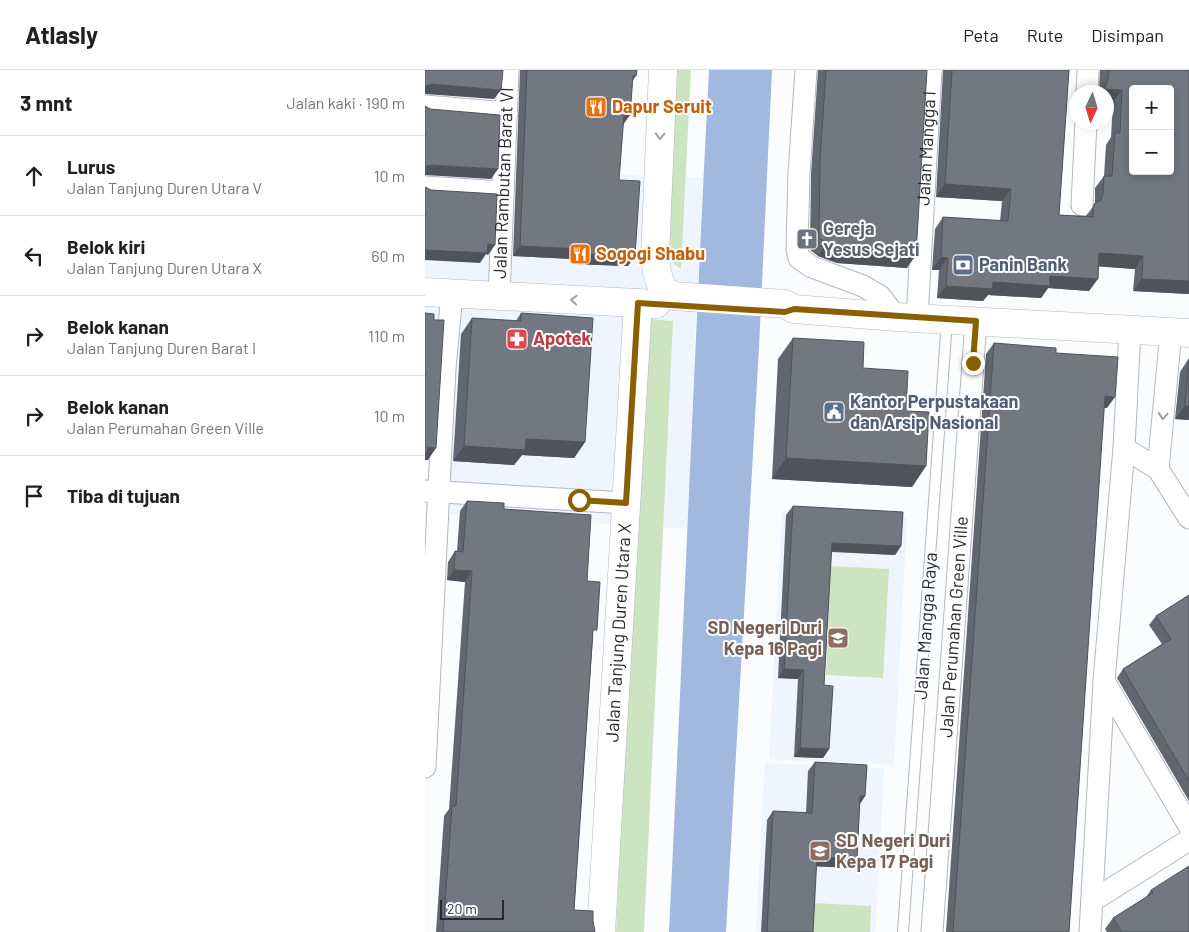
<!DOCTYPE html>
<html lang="id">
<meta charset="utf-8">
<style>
:root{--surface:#fff;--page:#f2f2f2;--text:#202124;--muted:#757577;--line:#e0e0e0}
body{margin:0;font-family:Barlow,sans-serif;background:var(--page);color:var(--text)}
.controls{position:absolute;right:15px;top:15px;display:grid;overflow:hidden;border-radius:5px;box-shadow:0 2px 8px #0003}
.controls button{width:45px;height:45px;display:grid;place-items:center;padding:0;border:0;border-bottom:1px solid var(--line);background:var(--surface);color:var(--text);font:25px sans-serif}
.compass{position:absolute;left:644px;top:15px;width:45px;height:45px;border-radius:50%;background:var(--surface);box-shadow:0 2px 8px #0003;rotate:184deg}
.scale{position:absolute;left:15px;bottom:12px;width:64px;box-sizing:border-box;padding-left:5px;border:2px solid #282a2e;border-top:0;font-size:14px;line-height:18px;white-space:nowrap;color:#282a2e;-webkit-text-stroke:4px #fafcfe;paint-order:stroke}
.stop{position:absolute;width:15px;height:15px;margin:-11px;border:4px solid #8a5f00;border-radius:50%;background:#fff}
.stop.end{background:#8a5f00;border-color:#fff;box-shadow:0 1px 5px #0008}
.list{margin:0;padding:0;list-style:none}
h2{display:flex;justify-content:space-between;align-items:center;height:65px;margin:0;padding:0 20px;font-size:21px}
h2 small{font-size:16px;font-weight:400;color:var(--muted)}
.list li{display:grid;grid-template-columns:32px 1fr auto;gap:15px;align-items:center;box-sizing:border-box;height:80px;padding:0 20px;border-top:1px solid var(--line)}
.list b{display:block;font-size:19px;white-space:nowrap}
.list p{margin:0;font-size:16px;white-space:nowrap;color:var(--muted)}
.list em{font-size:16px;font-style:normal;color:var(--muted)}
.icon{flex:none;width:28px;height:28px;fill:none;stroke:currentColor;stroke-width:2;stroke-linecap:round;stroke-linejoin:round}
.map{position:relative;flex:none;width:764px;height:862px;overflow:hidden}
header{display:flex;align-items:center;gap:30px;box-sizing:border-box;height:70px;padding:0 25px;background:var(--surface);border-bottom:1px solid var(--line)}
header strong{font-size:24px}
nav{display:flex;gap:28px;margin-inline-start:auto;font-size:18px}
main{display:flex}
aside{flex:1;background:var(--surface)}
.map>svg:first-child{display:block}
.built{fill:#eef5ff}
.green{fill:#cce4c0}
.water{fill:#a1b9de}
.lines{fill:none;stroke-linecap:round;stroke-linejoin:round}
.lane-casing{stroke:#b1b7c1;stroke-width:12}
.street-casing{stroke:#b1b7c1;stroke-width:23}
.secondary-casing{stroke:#b1b7c1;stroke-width:29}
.lane{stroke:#fff;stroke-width:10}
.street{stroke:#fff;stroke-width:21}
.secondary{stroke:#fff;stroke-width:28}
.wall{fill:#62666e}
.shaded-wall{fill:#50535a}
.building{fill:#727780;stroke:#50535a;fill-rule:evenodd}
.oneway{stroke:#9e9fa1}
.route{stroke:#8a5f00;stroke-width:6}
.labels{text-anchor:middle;stroke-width:4;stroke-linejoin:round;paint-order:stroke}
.food-label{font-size:18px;font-weight:bold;fill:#c56008;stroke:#fafcfe;text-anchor:start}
.street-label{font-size:18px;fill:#282a2e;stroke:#fafcfe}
.worship-label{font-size:18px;font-weight:bold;fill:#5b616d;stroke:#fafcfe;text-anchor:start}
.service-label{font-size:18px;font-weight:bold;fill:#4e5e75;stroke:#fafcfe;text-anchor:start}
.health-label{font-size:18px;font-weight:bold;fill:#be3a42;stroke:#fafcfe;text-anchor:start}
.education-label{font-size:18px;font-weight:bold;fill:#785e54;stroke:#fafcfe;text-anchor:end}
</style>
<header>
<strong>Atlasly</strong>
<nav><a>Peta</a><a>Rute</a><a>Disimpan</a></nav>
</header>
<main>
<aside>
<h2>3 mnt<small>Jalan kaki · 190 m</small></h2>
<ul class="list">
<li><svg class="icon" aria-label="ahead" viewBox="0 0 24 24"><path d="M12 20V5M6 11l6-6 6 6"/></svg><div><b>Lurus</b><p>Jalan Tanjung Duren Utara V</p></div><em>10 m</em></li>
<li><svg class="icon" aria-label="left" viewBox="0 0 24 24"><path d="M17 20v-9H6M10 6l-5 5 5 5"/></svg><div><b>Belok kiri</b><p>Jalan Tanjung Duren Utara X</p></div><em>60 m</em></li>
<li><svg class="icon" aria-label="right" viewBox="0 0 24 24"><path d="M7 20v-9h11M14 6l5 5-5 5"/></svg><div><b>Belok kanan</b><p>Jalan Tanjung Duren Barat I</p></div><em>110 m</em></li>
<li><svg class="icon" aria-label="right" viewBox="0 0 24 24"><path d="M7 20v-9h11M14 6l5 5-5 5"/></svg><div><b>Belok kanan</b><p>Jalan Perumahan Green Ville</p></div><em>10 m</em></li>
<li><svg class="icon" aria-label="arrive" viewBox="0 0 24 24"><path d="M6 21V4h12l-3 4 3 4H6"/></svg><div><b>Tiba di tujuan</b></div></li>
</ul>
</aside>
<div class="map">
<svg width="764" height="862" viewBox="0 0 764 862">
<rect width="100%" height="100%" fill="#fafcfe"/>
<!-- built -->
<g class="built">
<path d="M0,97L278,108L270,269L264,459L19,444L30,334L0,332Z"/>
<path d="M357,441L482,448L469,695L344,689Z"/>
<path d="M340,693L459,699L450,862H331Z"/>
</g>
<!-- green -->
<g class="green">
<path d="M246,0H266L256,199L236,184Z"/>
<path d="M221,249L248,251L219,862H191Z"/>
<path d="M406,496L464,499L458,608L401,605Z"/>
<path d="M388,833L446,836L445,862H386Z"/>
</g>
<!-- water -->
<path class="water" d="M284,0H347L334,277L301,862H244C258,575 269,287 284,0Z"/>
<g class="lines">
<!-- lane casing -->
<g class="lane-casing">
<path id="lane" d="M478,862L522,250"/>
</g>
<!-- street casing -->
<g class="street-casing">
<g id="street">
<path d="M381,0L374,103L372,180L374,188L387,197L438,216L455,226L471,247"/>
<path d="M662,22L663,0"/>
<path d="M0,36L82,43"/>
<path d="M0,117L78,122"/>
<path d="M657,135L661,52"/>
<path id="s1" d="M74,227L83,0"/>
<path id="s2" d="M492,248L506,0"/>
<path d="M699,378L733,399L764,448"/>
<path d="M733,399L746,262"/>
<path d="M0,421L201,433"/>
<path d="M679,611L764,756"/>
<path d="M0,697L20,298L27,224"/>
<path d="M667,831L764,770"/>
<path id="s3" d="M507,862L551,251"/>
<path d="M665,862L679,611L699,378L705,260"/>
</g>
</g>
<!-- secondary casing -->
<g class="secondary-casing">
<g id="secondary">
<path d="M238,0L230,186L232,203L238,220L249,226L360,234L369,239L471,247L764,263"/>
<path d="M0,222L231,234"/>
<path id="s4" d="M176,862L213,233"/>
</g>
</g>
<!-- lane -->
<use href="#lane" class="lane"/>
<!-- street -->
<use href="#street" class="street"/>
<!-- secondary -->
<use href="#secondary" class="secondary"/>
</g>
<!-- wall -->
<g class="wall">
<path d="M95,0H212L211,6L207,12L198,55L194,110L203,196L147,194V189L88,186Z"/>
<path d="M393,0H502L482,198L412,193L393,186L385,180L386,104Z"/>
<path d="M518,0H644L634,145L661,146L670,134V118L679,106L681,75L686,67L688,32L682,22H674L675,0H764V224L708,221L710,199L674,196L664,221L623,218L616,228L563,225L558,231L512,228L514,200H507L510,159L518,147L575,151L577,131L511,127Z"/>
<path d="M96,243L160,372L149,388L97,385L89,395L28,391L36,264L47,248L91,251Z"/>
<path d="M368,268L438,298L481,341L501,396L487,417L347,409L353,289Z"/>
<path d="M569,273L631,283L682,338H679L644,862H521L561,284Z"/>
<path d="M764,288V350L750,349L755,302Z"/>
<path d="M42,431L79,439L162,511L168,566L149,840L168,851L170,862H11L19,746L24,739L40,512L22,510L23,492L30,481H32L35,441Z"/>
<path d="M368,436L476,476L470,485L406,482L399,615L404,679L398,688L369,687L373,609L353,608L361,445Z"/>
<path d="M764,525V731L692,608L698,599L737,574L724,555L731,546Z"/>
<path d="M390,692L440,726L435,734L432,789L425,798L391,796L388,862H336L342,750L348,741L381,743L383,701Z"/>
<path d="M726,820L764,862H682L680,859L688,848L721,827Z"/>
</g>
<!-- shaded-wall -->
<g class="shaded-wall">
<path d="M7,14L76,20L69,29L0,24V16Z"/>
<path d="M679,19L697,20L688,32H682V22H677Z"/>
<path d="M199,45H205L198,55Z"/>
<path d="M7,95L73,99L66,109L0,105V97L2,96Z"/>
<path d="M520,114L586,119L577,131L511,127Z"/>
<path d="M402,173L491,185L482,198L412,193L393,186Z"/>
<path d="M63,174L70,175L63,185L61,184L55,193L0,190V180Z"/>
<path d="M95,176L154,179L147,189L88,186Z"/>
<path d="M674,183L718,186L710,199L666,196Z"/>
<path d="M154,184L210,186L203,196L147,194Z"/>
<path d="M516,187L523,188L514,200H507Z"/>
<path d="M625,206L673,209L664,221L623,218L616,228L563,225L558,231L512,228L521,216L568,212Z"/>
<path d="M717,209L764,211V224L708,221Z"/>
<path d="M680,326L690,327L682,338L672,337Z"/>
<path d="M760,336H764V350L750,349Z"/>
<path d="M101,369L160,372L149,388L97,385L89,395L28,391L39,376Z"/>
<path d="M3,377L11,378L3,390H0V381Z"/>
<path d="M361,388L501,396L487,417L347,409Z"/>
<path d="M407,473L476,476L470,485L401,481Z"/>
<path d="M29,500L47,501L40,512L22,510Z"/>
<path d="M359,599L379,600L373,609L353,608Z"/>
<path d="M375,678L404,679L398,688L369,687Z"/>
<path d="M435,726H440L434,735Z"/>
<path d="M392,787L432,789L425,798L385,796Z"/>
</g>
<!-- building -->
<g class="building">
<path d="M0,0H78L76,20L7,14L0,16Z"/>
<path d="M102,0H212L211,6H208L205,45H199L194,110L215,111L210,186L154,184V179L95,176Z"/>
<path d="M401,0H502L491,185L421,181L402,173L394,168L395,91Z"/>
<path d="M527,0H644L634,145L668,147L669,134L676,130L678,124L679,106H687L690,63H695L697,20L679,19L683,10L684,0H764V211L717,209L718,186L674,183L673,209L625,206V216L568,212L567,219L521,216L523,188L516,187L518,147L583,151L586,119L520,114ZM708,19H745V101H708Z"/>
<path d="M0,36L5,39L75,45L73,99L7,95L2,96L0,97Z"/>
<path d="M0,117L6,120L72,124L70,175L63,174L62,183L0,180Z"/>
<path d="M0,243L9,244V250H19L11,378L3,377L2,383H0Z"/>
<path d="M96,243L168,248L160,372L101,369L100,380L39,376L47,248L96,251Z"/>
<path d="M368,268L439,272L438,298L483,301L481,341L504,342L501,396L361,388Z"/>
<path d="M569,273L631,278V283L693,287L690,327L680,326L644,862H528Z"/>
<path d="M764,289V336H760Z"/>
<path d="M42,431L79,433V439L166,445L162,511L175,512L172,560H168L149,840L168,841V851L170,862H18L27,736H31L47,501L29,500L30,481L38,482Z"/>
<path d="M368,436L478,442L476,476L407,473L399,615L408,616L404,679L375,678L379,600L359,599Z"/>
<path d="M764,525V711L698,599L746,569L731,546Z"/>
<path d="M390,692L442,695L440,726H435L432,789L392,787L388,862H342L348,741L387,743Z"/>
<path d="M764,796V862H697L688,848L728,823L726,820Z"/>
</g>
<!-- one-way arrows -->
<defs><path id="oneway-chevron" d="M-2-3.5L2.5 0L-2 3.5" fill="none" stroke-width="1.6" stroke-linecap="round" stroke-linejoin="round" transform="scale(1.25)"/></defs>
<g class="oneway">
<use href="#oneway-chevron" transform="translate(235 66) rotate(92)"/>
<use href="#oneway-chevron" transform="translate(149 230) rotate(-177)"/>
<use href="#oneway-chevron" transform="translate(738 346) rotate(95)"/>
</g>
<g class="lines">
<!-- route -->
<path class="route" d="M154,430L201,433L213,233L360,242L369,239L551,251L548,293"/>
</g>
<!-- icons -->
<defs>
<g id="restaurant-square" transform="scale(1.125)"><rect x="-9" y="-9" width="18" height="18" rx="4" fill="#e8710a" stroke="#fafcfe"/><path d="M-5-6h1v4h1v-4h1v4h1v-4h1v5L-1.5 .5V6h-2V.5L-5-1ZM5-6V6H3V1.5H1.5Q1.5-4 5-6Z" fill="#fff"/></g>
<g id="church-square" transform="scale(1.125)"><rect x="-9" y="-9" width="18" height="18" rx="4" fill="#6b7280" stroke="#fafcfe"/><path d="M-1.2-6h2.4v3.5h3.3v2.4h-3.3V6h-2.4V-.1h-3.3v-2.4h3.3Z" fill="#fff"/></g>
<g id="bank-square" transform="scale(1.125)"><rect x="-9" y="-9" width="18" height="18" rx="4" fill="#5c6f8a" stroke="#fafcfe"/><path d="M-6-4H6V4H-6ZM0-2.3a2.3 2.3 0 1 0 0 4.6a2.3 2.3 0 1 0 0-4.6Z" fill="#fff"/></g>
<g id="pharmacy-square" transform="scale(1.125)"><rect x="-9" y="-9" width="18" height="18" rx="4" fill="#e0444e" stroke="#fafcfe"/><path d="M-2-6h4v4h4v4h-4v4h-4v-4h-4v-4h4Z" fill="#fff"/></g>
<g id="civic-square" transform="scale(1.125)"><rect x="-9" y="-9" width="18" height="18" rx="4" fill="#5c6f8a" stroke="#fafcfe"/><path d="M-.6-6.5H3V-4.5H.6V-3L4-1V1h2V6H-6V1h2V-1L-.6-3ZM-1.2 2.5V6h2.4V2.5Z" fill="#fff"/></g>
<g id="school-square" transform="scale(1.125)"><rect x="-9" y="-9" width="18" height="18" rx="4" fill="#8d6e63" stroke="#fafcfe"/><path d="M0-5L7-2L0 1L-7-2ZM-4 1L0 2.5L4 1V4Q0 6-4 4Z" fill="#fff"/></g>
</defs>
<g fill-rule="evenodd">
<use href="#restaurant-square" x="171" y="37"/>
<use href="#church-square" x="382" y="169"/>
<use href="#restaurant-square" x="155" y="184"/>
<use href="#bank-square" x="538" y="195"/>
<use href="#pharmacy-square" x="92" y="269"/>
<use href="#civic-square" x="409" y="342"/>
<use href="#school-square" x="413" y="568"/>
<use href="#school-square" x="395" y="781"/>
</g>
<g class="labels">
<!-- food labels -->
<g class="food-label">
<text x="187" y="43">Dapur Seruit</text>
<text x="171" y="190">Sogogi Shabu</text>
</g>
<!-- street labels -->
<g class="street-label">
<text dy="6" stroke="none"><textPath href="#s2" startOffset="170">Jalan Mangga I</textPath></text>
<text dy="6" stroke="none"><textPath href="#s1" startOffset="114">Jalan Rambutan Barat VI</textPath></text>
<text transform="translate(501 556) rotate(-86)" y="6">Jalan Mangga Raya</text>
<text dy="6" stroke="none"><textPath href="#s3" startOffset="306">Jalan Perumahan Green Ville</textPath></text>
<text dy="6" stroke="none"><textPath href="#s4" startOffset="300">Jalan Tanjung Duren Utara X</textPath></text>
</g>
<!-- worship labels -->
<g class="worship-label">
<text x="398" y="165">Gereja<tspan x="398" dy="21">Yesus Sejati</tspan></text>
</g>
<!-- service labels -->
<g class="service-label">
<text x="554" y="201">Panin Bank</text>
<text x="425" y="338">Kantor Perpustakaan<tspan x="425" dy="21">dan Arsip Nasional</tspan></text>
</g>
<!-- health labels -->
<g class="health-label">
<text x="108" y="275">Apotek</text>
</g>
<!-- education labels -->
<g class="education-label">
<text x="397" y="564">SD Negeri Duri<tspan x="397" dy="21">Kepa 16 Pagi</tspan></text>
<text x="411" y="777" text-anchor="start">SD Negeri Duri<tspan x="411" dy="21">Kepa 17 Pagi</tspan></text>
</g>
</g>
</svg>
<div class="controls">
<button>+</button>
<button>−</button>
</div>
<svg class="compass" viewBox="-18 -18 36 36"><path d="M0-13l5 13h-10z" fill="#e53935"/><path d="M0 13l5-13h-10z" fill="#757577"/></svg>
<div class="scale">20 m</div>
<div class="stop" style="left:154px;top:430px"></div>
<div class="stop end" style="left:548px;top:293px"></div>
</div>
</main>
